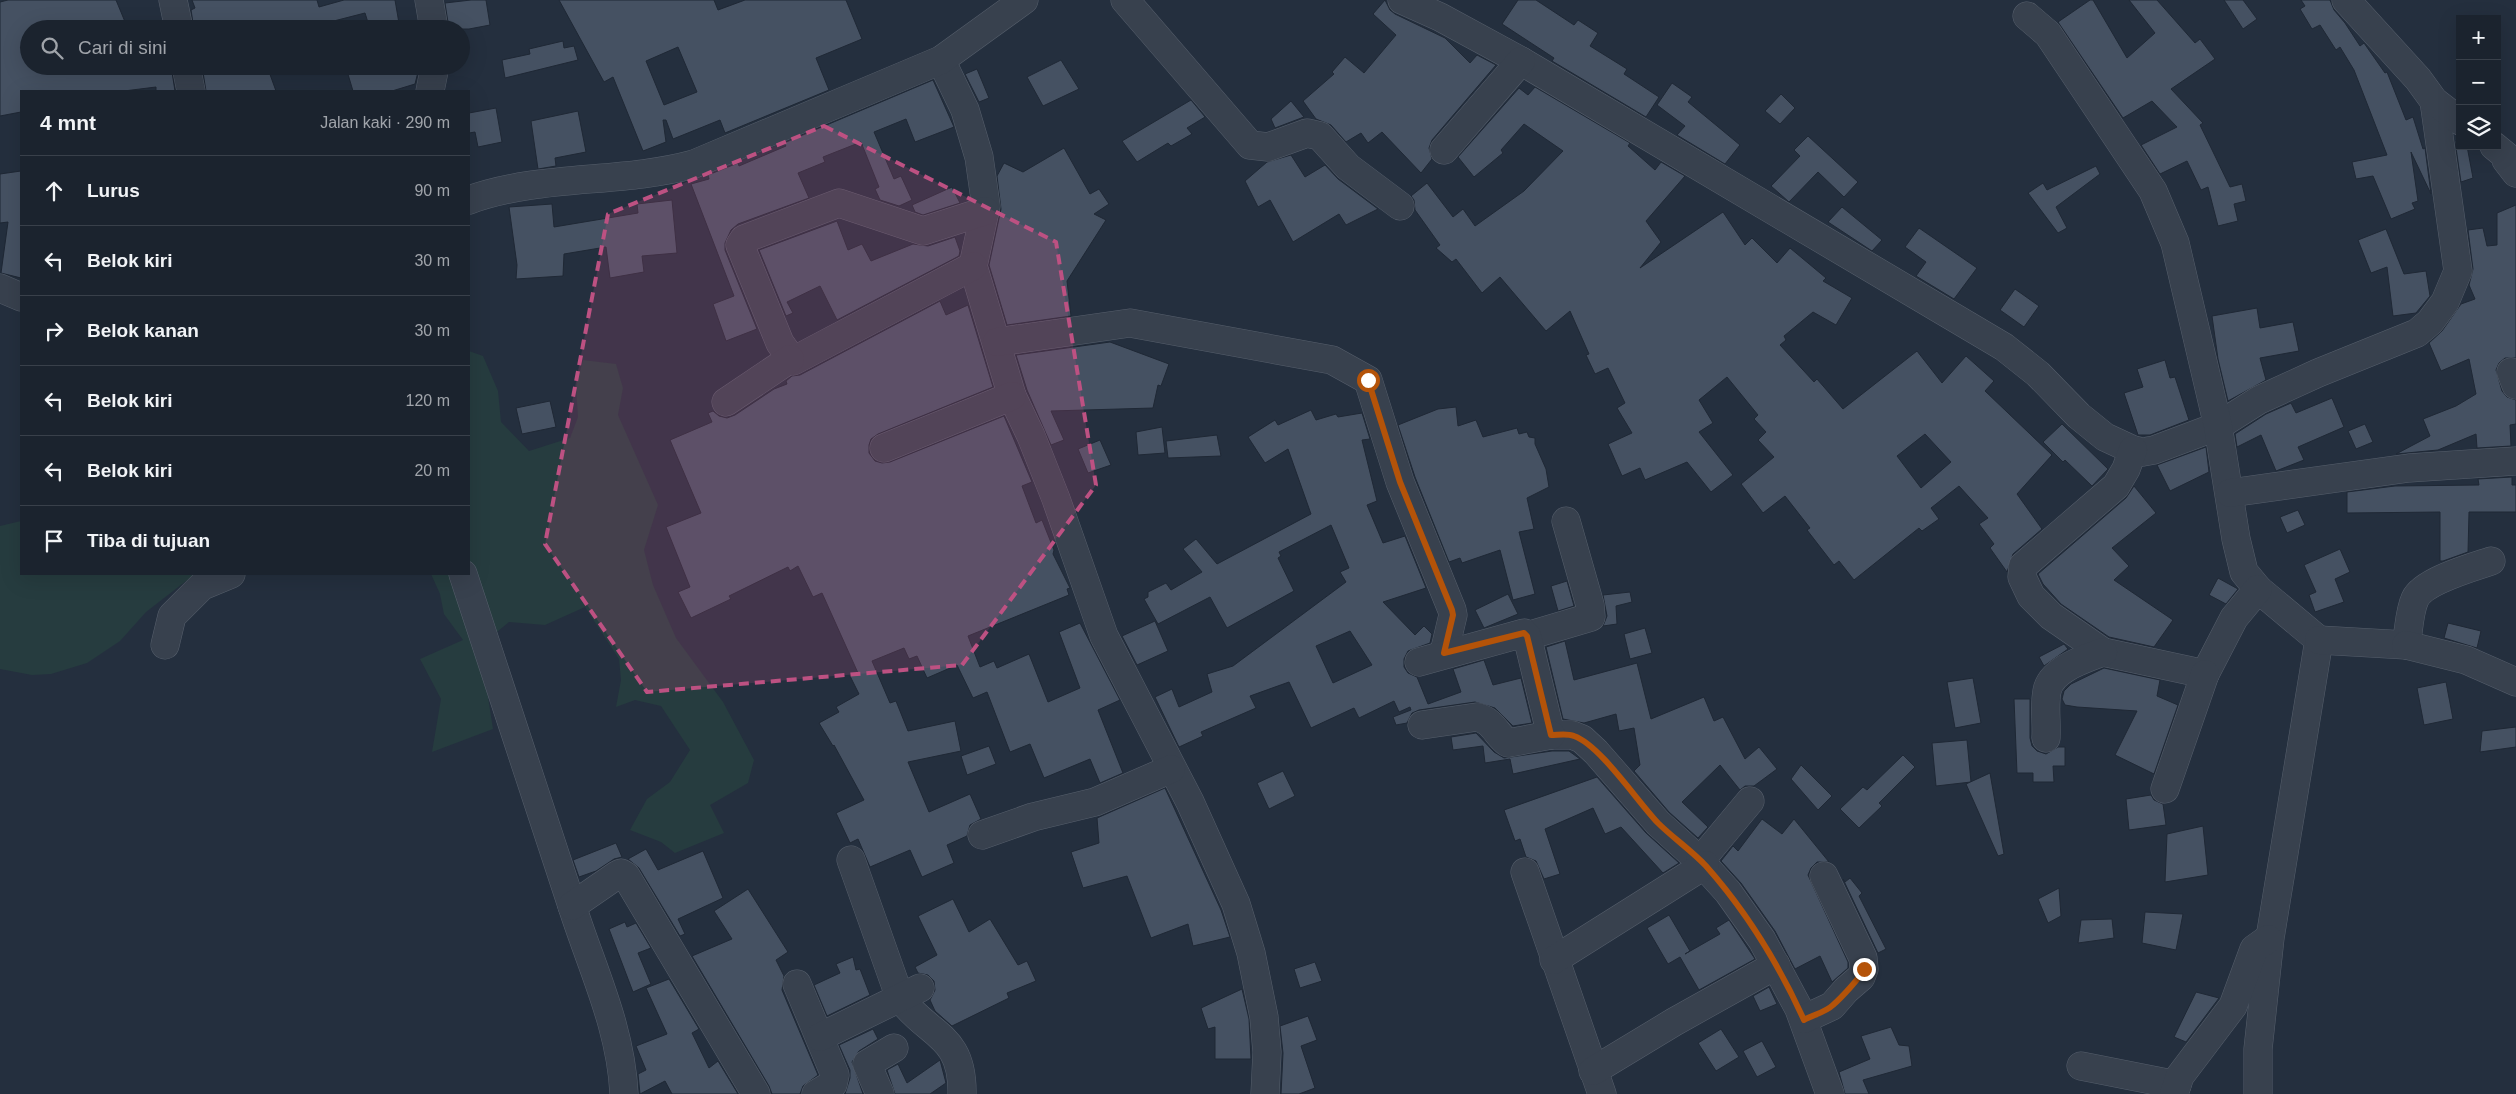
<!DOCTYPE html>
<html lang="id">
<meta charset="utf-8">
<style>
:root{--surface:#1b232e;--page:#282f3a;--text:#f1f3f6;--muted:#a0a4aa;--line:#39404a}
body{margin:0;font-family:Arial,sans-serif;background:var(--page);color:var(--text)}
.controls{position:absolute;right:15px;top:15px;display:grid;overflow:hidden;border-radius:0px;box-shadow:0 5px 20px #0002}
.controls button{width:45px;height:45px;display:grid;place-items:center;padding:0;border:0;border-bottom:1px solid var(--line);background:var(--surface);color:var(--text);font:25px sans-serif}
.stop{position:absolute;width:15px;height:15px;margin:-11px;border:4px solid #b45309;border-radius:50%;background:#fff}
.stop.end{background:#b45309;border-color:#fff;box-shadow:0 1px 5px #0008}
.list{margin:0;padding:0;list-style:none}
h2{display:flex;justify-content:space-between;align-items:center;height:65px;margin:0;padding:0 20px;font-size:21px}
h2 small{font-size:16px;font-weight:400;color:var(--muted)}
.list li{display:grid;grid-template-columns:32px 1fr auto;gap:15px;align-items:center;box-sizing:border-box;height:70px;padding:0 20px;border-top:1px solid var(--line)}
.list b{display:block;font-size:19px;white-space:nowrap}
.list em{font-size:16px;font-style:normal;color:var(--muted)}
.icon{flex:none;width:28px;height:28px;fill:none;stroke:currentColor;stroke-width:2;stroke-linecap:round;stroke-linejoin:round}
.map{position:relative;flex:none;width:2516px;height:1094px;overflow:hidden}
.search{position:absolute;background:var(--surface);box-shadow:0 5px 20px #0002;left:20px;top:20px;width:450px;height:55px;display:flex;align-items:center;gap:12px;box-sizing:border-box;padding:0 18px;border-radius:28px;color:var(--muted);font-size:19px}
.panel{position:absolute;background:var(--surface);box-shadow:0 5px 20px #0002;left:20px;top:90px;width:450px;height:485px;border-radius:0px}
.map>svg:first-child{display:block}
.green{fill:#263c3f}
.building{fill:#455162;stroke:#1f2835;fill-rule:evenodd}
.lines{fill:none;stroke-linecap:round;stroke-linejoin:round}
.minor-casing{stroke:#565f6c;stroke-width:29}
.minor{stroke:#38414e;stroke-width:28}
.route{stroke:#b45309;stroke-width:6}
.marked{fill:#bd5182;fill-opacity:0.2;stroke:#bd5182;stroke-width:4;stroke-dasharray:10 6;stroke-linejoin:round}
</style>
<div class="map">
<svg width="2516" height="1094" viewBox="0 0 2516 1094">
<rect width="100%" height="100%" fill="#242f3e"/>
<!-- green -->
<g class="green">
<path d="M469,351L483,356L498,391L501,422L529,451L570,438L578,417L576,387L583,360L616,364L623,388L618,415L658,505L644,550L653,585L676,638L723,702L754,760L748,783L710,805L724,833L675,853L661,842L630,830L647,799L670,782L690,750L661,706L635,700L616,707L621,680L619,659L585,607L545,625L509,622L480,646L493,729L432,752L441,699L420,659L463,640L444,614L440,594L431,574H469Z"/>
<path d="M21,521V574H195L146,612L120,641L87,663L51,674L32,675L0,669V526Z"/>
</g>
<!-- building -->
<g class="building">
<path d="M8,0H116L128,29H29V66H171L175,91H156V87L124,91H21V112L0,116V2Z"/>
<path d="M192,0H317L319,7L344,0H395L400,29H370L365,13L322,24L324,29H194L191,10L195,8Z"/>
<path d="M471,0H486L490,25L469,29H449L445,3Z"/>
<path d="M559,0H714L718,10L745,0H846L862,39L816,58L829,90L725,133L720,120L673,139L666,120H663L666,142L643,151L613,77L604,82ZM678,47L697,92L664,105L646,61Z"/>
<path d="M1385,0L1390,10L1395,14L1445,38L1470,63L1477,55L1496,65L1432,140L1429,148L1432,159L1421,173L1382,132L1368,143L1361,133L1346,142L1331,125L1316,119L1303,101L1334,74L1332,72L1345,57L1364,73L1396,35L1373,14Z"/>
<path d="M1518,0H1536L1574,25L1578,20L1598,33L1590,46L1627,69L1624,74L1659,97L1646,117L1552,61L1554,58L1502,24Z"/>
<path d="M2090,0H2093L2127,58L2155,33L2129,0H2157L2195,43L2200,39L2215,59L2171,89L2203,123L2200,125L2230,187L2242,184L2246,201L2234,204L2238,221L2218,226L2208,187L2201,190L2187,161L2160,174L2141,145L2177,127L2152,101L2123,118L2058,22Z"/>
<path d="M2224,0H2243L2257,19L2243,29Z"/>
<path d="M2301,0H2330L2334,10L2345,23L2360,46L2364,43L2385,73L2387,72L2406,120L2413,117L2423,149L2425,148L2431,194L2411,152L2418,201L2412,203L2415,209L2391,219L2373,176L2356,179L2352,162L2387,155L2354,70L2340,47L2336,50L2320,25L2312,29L2300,9L2305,6Z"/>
<path d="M563,41L564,48L574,46L578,60L505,78L502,60L530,54L529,49Z"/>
<path d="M1061,60L1079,89L1043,106L1027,77Z"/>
<path d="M202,66H267L276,91H206Z"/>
<path d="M362,66H418L419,68L415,84L392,91H353L347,71Z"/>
<path d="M977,69L989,98L979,102L965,74Z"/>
<path d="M933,80L954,127L915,142L906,119L874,132L894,179L901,176L912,200L899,206L880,200L875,189L879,187L861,142L823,157L825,162L798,173L809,198L738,224L731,230L725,243V250L757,329L726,341L713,304L734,296L691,184L709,179L708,175L738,163L739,166L786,146L784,143Z"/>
<path d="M1672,83L1692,97L1688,102L1740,145L1725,164L1677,135L1685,126L1657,105Z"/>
<path d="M1535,87L1630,143L1628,146L1655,170L1661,162L1685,176L1646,221L1661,242L1640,268L1723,212L1745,245L1752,238L1777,263L1790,248L1826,278L1823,281L1852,298L1836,325L1813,312L1784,336L1786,340L1780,345L1814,382L1817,379L1843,409L1917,351L1942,383L1966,356L1994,381L1985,391L2052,455L2017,494L2042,529L2013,554L2007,572L1990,548L1994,544L1979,524L1988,518L1959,486L1931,508L1939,519L1922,531L1919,528L1854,580L1839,561L1834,565L1807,530L1810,528L1785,496L1763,513L1741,484L1774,457L1758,440L1766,432L1754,419L1758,415L1727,377L1699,400L1713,423L1699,432L1733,475L1711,492L1687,462L1645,480L1640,468L1622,476L1608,444L1632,433L1617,408L1625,403L1608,368L1595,374L1586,355L1589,354L1570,311L1546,331L1500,277L1482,293L1456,259L1452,262L1436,248L1440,245L1415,210L1414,200L1411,196L1427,183L1453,217L1463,209L1475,226L1524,191L1563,151L1524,124L1501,150L1503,153L1474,177L1458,157L1519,88L1528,95ZM1925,434L1951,462L1921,488L1897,456Z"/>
<path d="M1781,94L1795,108L1780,124L1765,111Z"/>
<path d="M1191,100L1205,117L1187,128L1192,134L1171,146L1168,143L1137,162L1122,141Z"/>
<path d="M1291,101L1304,117L1275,128L1271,119Z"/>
<path d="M496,108L502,142L478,147L475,132L469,133V113Z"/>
<path d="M578,111L586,152L555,158L556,166L538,169L531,121Z"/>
<path d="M1808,136L1858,182L1844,197L1818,172L1789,202L1771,186L1800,156L1794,150Z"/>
<path d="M2460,140V146H2467L2473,178L2461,182L2455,141Z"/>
<path d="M1064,148L1090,194L1099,189L1109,204L1094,214L1106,220L1067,281L1071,316L1007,325L989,265L1001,209L997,176L1004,163L1023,172Z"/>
<path d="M1291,155L1305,177L1325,165L1338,179L1378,209L1346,225L1339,214L1293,242L1270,200L1258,207L1245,181L1267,162Z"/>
<path d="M2096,166L2100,174L2056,207L2067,228L2058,233L2028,193L2043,183L2047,190Z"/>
<path d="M21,171V278L1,273L8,222L0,223V174Z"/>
<path d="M952,187L960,203L923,215L915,212L912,205Z"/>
<path d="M672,200L677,253L642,256L644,272L610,278L606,247L564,254L563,276L516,279L517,265L509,207L552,204L554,227L638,213L637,204Z"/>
<path d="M2516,205V358H2505L2499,363L2496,370L2502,391L2507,397L2516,400V424L2510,425L2511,446L2477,448L2476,434L2438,450L2396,454L2430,436L2423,419L2456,406L2476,394L2469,359L2441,371L2429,343L2442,331L2461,304L2475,299L2469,285L2473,269L2468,230L2483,228L2487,246L2497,245V213Z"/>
<path d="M1842,207L1882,240L1872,251L1828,222Z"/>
<path d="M837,221L848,250L862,244L871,261L913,244L928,246L955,237L960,251L959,256L837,320L820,286L787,302L793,313L786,316L759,250Z"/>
<path d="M1919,228L1977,268L1954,299L1916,276L1926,262L1905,247Z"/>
<path d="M2386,229L2404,274L2426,271L2430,296L2416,313L2393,316L2387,267L2371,273L2358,240Z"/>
<path d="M2015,289L2039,306L2024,327L2000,310Z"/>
<path d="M940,301L946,315L968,305L993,387L878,434L871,439L869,445V453L875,461L882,463L890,462L1004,416L1032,482L1022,486L1036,523L1042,520L1054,550L1053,554L1070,588L1067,589L1069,595L968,636L980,667L994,661L997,668L1029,654L1048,702L1080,688L1059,632L1080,623L1120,700L1098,710L1123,773L1100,783L1090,759L1044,778L1030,744L1010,752L987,692L973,698L957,665L927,678L917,656L909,659L904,648L872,661L890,703L896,701L908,731L955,721L961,751L908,762L929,812L970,794L981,819L970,825L967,836L947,845L954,863L922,877L910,850L870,867L858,839L850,843L836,813L864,800L834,745L833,746L819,723L839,712L836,707L859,694L850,676L858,673L822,593L813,597L798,566L790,571L788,567L729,596L731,599L691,618L678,592L690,587L666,527L701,513L670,440L712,422L708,413L713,411L719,416L727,418L735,415L774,389L787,384L786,381L792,376L800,375Z"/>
<path d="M2257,308L2260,328L2293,322L2299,351L2260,358L2266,380L2228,401L2218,359L2212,316Z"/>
<path d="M1110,342L1169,364L1161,386L1158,385L1153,408L1051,411L1064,440L1051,445L1027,390L1016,355Z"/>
<path d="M2165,360L2170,378L2175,377L2189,420L2150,435H2138L2124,393L2143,387L2137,369Z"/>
<path d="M2332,398L2344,427L2298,447L2304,460L2276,471L2261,435L2237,447L2235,434L2266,414L2291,403L2296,413Z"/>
<path d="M550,401L556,427L522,434L516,408Z"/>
<path d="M1456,407L1458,426L1476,420L1483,437L1517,428L1519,434L1527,432L1529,437L1535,438V444L1546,469L1549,487L1527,498L1534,529L1519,532L1535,594L1513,600L1500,550L1462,563L1460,558L1449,562L1415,477L1398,425L1438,409Z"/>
<path d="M1311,410L1316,420L1336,414L1338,417L1362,413L1370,439L1362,440L1377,501L1367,505L1383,543L1405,536L1426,588L1383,602L1415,635L1424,626L1432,634L1430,643L1408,651L1404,659V667L1408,673L1417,677L1428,704L1461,692L1453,669L1484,660L1493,685L1521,678L1532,723L1513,726L1495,708L1475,702L1419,710L1412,713L1407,723L1396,725L1393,717L1411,710L1410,707L1399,712L1394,701L1359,718L1354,708L1311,728L1289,682L1250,696L1256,708L1201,732L1203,736L1179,747L1155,697L1172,689L1179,707L1212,692L1207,674L1233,666L1346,582L1340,572L1349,568L1331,525L1279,552L1281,556L1278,558L1294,591L1227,628L1210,597L1158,624L1144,599L1148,597V592L1166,583L1171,590L1202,572L1183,549L1196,539L1217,564L1311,514L1288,449L1265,463L1248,437L1275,420L1278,425ZM1350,631L1372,665L1333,683L1316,646Z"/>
<path d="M2062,424L2108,469L2092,486L2065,460L2063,462L2043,442Z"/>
<path d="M2365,424L2373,442L2356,449L2348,431Z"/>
<path d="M1162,427L1165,453L1138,455L1136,432Z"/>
<path d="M1217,435L1221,456L1168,458L1166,441Z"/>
<path d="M1100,440L1111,465L1088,473L1078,449Z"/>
<path d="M2206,447L2209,472L2170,491L2157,465Z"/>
<path d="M2512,477V485H2516V512H2469L2468,552L2443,561H2440V512L2347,513V492L2395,486L2479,485L2478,479Z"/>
<path d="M2134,486L2156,513L2112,548L2129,566L2114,580L2173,620L2154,647L2109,637L2061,604L2043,584L2038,574L2126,498Z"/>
<path d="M2298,510L2305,525L2287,533L2280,517Z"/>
<path d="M2340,549L2350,572L2335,579L2344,602L2315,612L2309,595L2316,592L2304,565Z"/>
<path d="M2218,578L2238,589L2226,604L2209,595Z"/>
<path d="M1567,581L1574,606L1558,611L1551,586Z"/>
<path d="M1630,592L1632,602L1616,606L1617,624L1603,626L1607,616L1603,595Z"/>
<path d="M1508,594L1518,614L1484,628L1475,610Z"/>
<path d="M1155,621L1168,651L1137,665L1122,636Z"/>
<path d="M2448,623L2481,631L2477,648L2444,638Z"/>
<path d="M1645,628L1652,653L1630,659L1624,634Z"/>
<path d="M1565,641L1574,680L1637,663L1651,719L1704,697L1714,721L1723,717L1745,759L1759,747L1777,769L1754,786H1745L1740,790L1720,765L1682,802L1708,827L1698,838L1669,812L1634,771L1640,765L1634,728L1619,731L1616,714L1584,723L1563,719L1546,647Z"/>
<path d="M2064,644L2068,649L2044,666L2039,657Z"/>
<path d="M2104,668L2160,680L2157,696L2178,705L2154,774L2115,755L2137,711L2077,707L2065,705L2062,699L2064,691L2071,684Z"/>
<path d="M1973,678L1981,723L1955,728L1947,682Z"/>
<path d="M2446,682L2453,719L2424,725L2417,688Z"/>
<path d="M2014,699H2030V738L2032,746L2037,751L2046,754L2058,747H2065V766H2053L2054,782H2033V773H2017Z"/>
<path d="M2516,727V747L2480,752L2482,731Z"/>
<path d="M1476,733L1494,752L1504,758L1552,751H1569L1580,759L1513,774L1510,759L1485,763L1483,746L1453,750L1451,737Z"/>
<path d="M1967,740L1971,782L1936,786L1932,743Z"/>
<path d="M989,746L996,764L967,775L961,756Z"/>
<path d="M1903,755L1915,767L1879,803L1882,806L1859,828L1840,809L1863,787L1867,790Z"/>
<path d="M1801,765L1832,796L1818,810L1791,779Z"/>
<path d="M1283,771L1295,796L1269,809L1257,783Z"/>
<path d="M1990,773L2004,854L1998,856L1966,784Z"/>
<path d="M1597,777L1646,833L1679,863L1663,873L1621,827L1605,834L1593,808L1545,829L1560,874L1544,879L1536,861L1526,857L1520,839L1515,841L1504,810Z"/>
<path d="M1165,788L1221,910L1230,937L1193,946L1188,924L1151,938L1127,876L1083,888L1071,852L1099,843L1097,818Z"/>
<path d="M2151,795L2154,800L2163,804L2166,825L2129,830L2126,799Z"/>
<path d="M1762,819L1782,834L1794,819L1829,862H1817L1811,868L1808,875L1848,962V968L1832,982L1820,956L1795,969L1775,931L1741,883L1721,861L1733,846L1738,851Z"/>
<path d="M2203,826L2208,875L2165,882L2167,834Z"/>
<path d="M616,843L622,857L614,859L596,871L579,877L573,860Z"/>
<path d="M646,849L658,870L703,851L723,898L678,919L685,934L680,936L639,868L628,859Z"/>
<path d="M1850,878L1862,893L1859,896L1886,949L1878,953L1843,879L1845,882Z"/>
<path d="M2059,888L2061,916L2048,923L2038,899Z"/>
<path d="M748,889L788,952L776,960L784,976L782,990L818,1075L803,1086L800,1094H772L769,1086L692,956L732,939L714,911Z"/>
<path d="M953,899L969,932L990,919L1018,965L1027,961L1036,981L1007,993L1009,998L952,1026L935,1011L930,1000L935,990L934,981L928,975L918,973L915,967L937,955L918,916Z"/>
<path d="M2145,912L2183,914L2176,950L2142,943Z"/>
<path d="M1669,915L1690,951L1685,954L1720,934L1716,928L1729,920L1755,959L1699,990L1680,957L1668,964L1647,928Z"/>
<path d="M2112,919L2114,938L2078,943L2081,920Z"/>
<path d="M625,922L627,927L636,923L651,948L638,953L651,984L633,992L609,929Z"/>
<path d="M853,957L856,970L860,969L870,995L827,1016L814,985L840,973L836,964Z"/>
<path d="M1315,962L1322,981L1300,988L1294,969Z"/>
<path d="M669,979L699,1029L692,1033L709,1068L718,1061L738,1094H672L665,1081L640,1094L638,1074L646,1070L636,1046L667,1034L646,988Z"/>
<path d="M1769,987L1777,1004L1760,1011L1753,996Z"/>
<path d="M1242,989L1249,1019L1251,1059H1215V1027L1208,1029L1201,1008Z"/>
<path d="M2196,992L2219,998L2186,1042L2174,1037Z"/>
<path d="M1308,1016L1317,1040L1301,1046L1315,1088L1299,1094H1281L1283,1053L1280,1026Z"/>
<path d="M1891,1027L1899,1045L1909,1046L1912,1066L1863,1080L1869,1094H1845L1839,1072L1870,1059L1861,1036Z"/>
<path d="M873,1029L878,1039L859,1051L852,1062L863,1094H845L850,1078V1070L839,1045Z"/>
<path d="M1721,1029L1739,1057L1716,1071L1698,1043Z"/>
<path d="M1762,1041L1776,1067L1757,1077L1743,1051Z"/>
<path d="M940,1060L946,1083L930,1094H895L887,1070L898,1064L907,1083Z"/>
</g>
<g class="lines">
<!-- minor casing -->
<g class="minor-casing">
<g id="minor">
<path d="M173,0L179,29"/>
<path d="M429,0L434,29"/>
<path d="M1125,0L1250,145L1268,147L1307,133L1320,136L1348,167L1400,206"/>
<path d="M1402,0L1440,17L1521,61L2004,347L2038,374L2079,416L2105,437L2133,450L2143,452L2154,450L2218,426L2259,400L2318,373L2417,333L2430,322L2445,302L2458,271L2434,101"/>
<path d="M2346,0L2418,79L2434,101L2460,121"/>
<path d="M2027,16L2048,34L2153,191L2175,243L2218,426L2236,539L2244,572L2258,589L2319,640L2270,938L2258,1049V1094"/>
<path d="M941,60L965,110L979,157L986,206L973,266L1012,396L1031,436L1056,499L1104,636L1190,802L1236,904L1251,953L1264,1017L1267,1052L1265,1094"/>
<path d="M186,66L191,91"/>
<path d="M430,91L435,66"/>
<path d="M2494,146L2505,155L2506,160L2516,173"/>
<path d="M1444,150L1521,61"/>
<path d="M469,200C541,174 621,184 694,164L941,60L1024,0"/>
<path d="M973,266L793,361L780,343L740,245L744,239L839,203L923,231L985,211"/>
<path d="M0,288L21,297"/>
<path d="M997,342L1130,323L1332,360L1368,380L1400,482L1452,610L1453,615L1444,653"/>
<path d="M2511,372L2516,385"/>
<path d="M726,402L790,359"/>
<path d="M884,448L1012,396"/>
<path d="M2133,450L2126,469L2116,486L2023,566L2022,577L2031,596L2051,616L2103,652L2205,674L2234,618L2258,589"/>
<path d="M2230,493L2409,468L2516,461"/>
<path d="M463,574C500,687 537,799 574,912C594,973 621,1029 624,1094"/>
<path d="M1527,636L1591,617L1590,605L1566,521"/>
<path d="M2319,640L2406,645C2409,631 2409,612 2415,599C2423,581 2473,567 2491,561"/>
<path d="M165,645L172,616L202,586L231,574"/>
<path d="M2406,645L2466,660L2516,682"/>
<path d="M1419,662L1524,633L1527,636L1551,735H1572L1582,739L1596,752L1658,823L1700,861L1728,892L1762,940L1799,1009L1830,1094"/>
<path d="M1422,725L1477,717C1494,721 1496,735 1508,743L1551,735"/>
<path d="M2046,738C2047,722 2044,706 2047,691C2051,669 2085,659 2103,652"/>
<path d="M2165,789L2205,674"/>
<path d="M982,835L1033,817L1095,802L1171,769"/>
<path d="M851,860L900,998C929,1037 963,1034 962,1094"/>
<path d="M1700,861L1750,801"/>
<path d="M1525,872L1602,1094"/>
<path d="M572,906L617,875L621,873L626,876L756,1094"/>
<path d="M1554,960L1705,865"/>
<path d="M797,984L835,1075L833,1084L816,1094"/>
<path d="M1804,1019L1832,1006L1846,990L1861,977L1864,969L1863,958L1824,876"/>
<path d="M820,1037L920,988"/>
<path d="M2081,1066L2177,1085"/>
<path d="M1593,1071L1674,1022L1776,965"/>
<path d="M880,1094L867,1064L894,1048"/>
<path d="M2174,1094L2180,1076L2233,1006L2254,949L2268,939"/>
</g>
</g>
<!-- minor -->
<use href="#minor" class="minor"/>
</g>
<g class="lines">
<!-- route -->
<path class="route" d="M1368,380L1400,482L1452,610L1453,615L1444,653L1524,633L1527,636L1551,735C1558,735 1567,733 1574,736C1600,745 1637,801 1658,823C1673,838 1691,850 1706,866C1746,911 1779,965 1804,1020C1813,1015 1826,1012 1833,1005C1840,999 1861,977 1864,969"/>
</g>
<!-- marked area -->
<path class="marked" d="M824,126L1056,242L1096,485L962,665L647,692L545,544L608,214Z"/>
</svg>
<div class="controls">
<button>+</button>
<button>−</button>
<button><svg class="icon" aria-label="layers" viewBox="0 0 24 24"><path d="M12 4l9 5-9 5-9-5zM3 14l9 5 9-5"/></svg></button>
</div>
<div class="stop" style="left:1368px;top:380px"></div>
<div class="stop end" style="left:1864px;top:969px"></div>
<div class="search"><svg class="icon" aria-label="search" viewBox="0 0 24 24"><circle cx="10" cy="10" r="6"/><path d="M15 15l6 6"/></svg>Cari di sini</div>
<section class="panel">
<h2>4 mnt<small>Jalan kaki · 290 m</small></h2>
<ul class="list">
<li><svg class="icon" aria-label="ahead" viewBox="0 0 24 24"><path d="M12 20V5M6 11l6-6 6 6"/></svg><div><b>Lurus</b></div><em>90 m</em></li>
<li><svg class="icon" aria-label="left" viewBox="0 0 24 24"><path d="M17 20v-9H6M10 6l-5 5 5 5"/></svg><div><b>Belok kiri</b></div><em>30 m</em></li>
<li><svg class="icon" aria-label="right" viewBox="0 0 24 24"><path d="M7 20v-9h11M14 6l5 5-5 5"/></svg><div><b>Belok kanan</b></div><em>30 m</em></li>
<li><svg class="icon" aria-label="left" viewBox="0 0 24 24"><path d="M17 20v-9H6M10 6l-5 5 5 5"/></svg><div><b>Belok kiri</b></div><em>120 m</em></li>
<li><svg class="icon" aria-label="left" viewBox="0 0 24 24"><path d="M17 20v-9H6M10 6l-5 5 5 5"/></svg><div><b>Belok kiri</b></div><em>20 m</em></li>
<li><svg class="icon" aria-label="arrive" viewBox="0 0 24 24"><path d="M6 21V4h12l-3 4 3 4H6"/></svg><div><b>Tiba di tujuan</b></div></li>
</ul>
</section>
</div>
